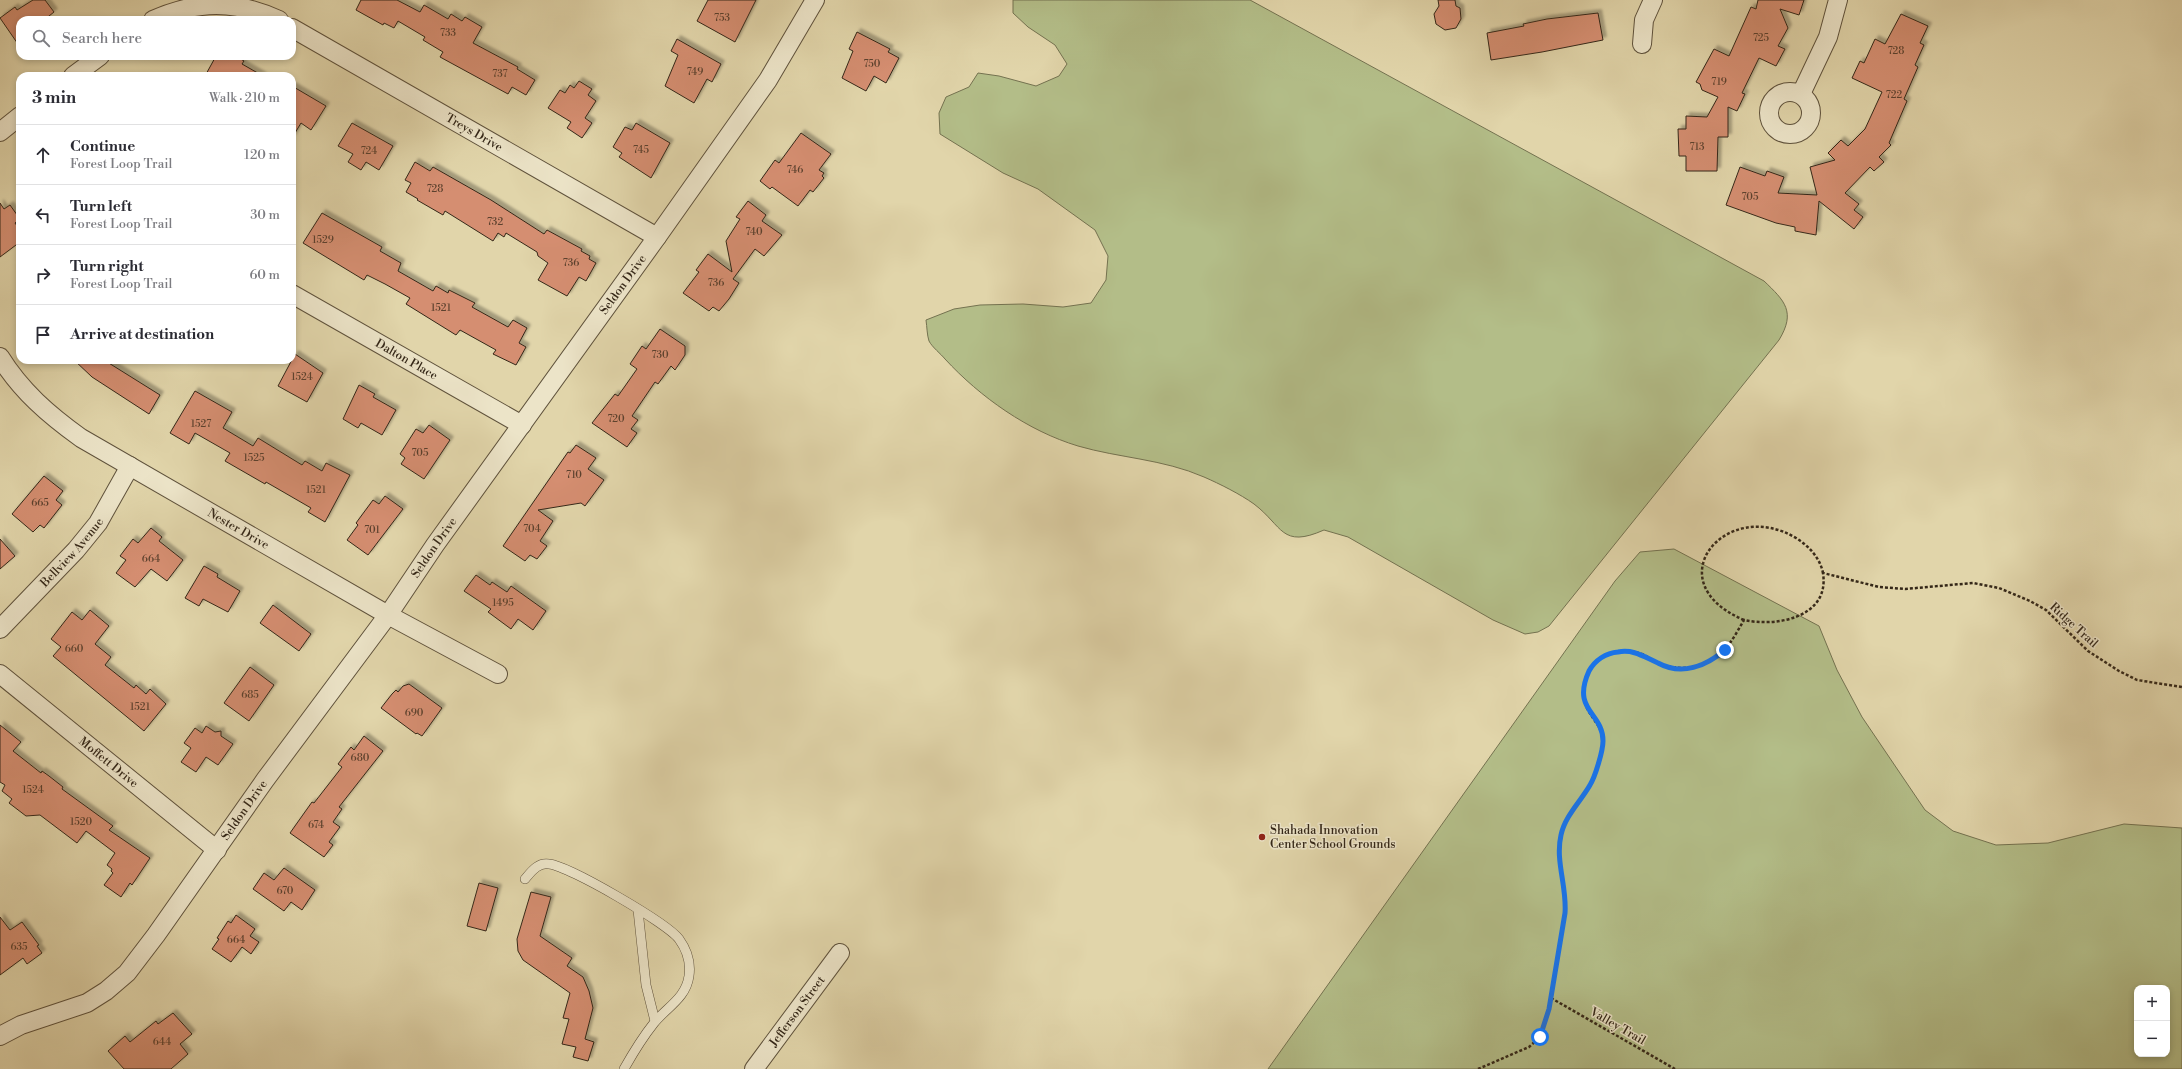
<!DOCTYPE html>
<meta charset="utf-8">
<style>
:root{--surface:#fff;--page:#f2f2f3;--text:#2b2b33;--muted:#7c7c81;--line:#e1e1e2}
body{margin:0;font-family:"Libre Bodoni",serif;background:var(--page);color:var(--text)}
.controls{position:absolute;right:12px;bottom:12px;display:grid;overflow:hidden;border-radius:8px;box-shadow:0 2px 6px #0003}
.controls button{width:36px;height:36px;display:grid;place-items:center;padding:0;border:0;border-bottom:1px solid var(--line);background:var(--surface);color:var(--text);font:20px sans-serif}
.stop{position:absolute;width:12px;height:12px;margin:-9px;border:3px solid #1a73e8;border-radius:50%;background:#fff}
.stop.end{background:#1a73e8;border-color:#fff;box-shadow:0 1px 4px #0008}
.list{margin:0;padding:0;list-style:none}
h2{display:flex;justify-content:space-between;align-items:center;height:52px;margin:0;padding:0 16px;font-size:17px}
h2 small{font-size:13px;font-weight:400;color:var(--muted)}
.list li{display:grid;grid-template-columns:26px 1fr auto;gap:12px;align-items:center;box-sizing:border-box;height:60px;padding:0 16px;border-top:1px solid var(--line)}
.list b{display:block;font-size:15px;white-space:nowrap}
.list p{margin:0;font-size:13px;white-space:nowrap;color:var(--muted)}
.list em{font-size:13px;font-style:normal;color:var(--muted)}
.icon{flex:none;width:22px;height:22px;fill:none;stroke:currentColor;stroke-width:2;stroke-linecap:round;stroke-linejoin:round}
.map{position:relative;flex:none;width:2182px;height:1069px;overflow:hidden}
.search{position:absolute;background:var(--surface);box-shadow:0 2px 6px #0003;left:16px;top:16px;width:280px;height:44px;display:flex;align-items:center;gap:10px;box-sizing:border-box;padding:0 14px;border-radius:12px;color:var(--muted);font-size:15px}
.panel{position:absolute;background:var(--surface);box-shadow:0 2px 6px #0003;left:16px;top:72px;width:280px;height:292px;border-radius:12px}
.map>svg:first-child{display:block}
.green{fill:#b3bd88;stroke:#747250;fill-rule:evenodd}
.building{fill:#d58e71;stroke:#342718;filter:url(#shadow)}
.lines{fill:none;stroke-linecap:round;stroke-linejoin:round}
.service-casing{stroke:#5f523c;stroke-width:10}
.minor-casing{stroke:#5f523c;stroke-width:20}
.path{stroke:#342718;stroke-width:2.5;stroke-dasharray:3 2;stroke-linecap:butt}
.service{stroke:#ece4c8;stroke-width:9}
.minor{stroke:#ece4c8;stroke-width:18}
.route{stroke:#1a73e8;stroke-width:5}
.poi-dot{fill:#8f2418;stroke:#ece4c8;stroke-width:1.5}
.labels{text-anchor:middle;stroke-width:3;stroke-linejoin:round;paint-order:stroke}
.number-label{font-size:10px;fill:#5c412e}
.street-label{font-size:12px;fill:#342718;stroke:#ece4c8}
.poi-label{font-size:12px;fill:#342718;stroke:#ece4c8;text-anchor:start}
</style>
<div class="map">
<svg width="2182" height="1069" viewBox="0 0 2182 1069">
<defs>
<filter id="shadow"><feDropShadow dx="3.5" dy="-3.5" stdDeviation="1" flood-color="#0004"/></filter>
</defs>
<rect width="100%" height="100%" fill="#e1d5aa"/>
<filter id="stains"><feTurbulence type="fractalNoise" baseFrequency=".005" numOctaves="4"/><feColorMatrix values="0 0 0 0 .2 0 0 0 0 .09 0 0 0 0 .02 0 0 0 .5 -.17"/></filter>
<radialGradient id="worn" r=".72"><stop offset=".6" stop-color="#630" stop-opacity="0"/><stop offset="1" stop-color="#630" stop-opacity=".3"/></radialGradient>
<!-- green -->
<g class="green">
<path d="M1013,0H1250L1764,281C1785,301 1796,312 1779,340L1549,626L1538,632L1525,634L1493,620L1348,537L1324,530C1281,549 1283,526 1254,504C1240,494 1220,484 1204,477C1163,459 1119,458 1078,446C1028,431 980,397 945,359C941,354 932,347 929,341C927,335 927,327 926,320L954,309L980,305L1023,304L1063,307L1091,303L1106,280L1108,256L1095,230L1038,189L1003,173L940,134L939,113L946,97L969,87L978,73L999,76L1036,86L1059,76L1067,64L1055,45L1028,27L1013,13Z"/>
<path d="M1674,549L1819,626L1837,670L1862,717L1925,810L1953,831L1996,845L2048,843L2124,824L2182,828V1069H1268L1615,581L1640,552ZM2137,988H2167V1054H2137Z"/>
</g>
<!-- building -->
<g class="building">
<path d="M33,0H45L54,12L44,20H20V47L0,18L15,7L17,10Z"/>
<path d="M361,0H397L420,12L424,5L448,19L451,14L462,21L465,17L482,27L473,43L518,67L517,69L535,80L526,95L512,87L508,94L440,57L443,52L423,40L425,37L398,21L394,28L384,23L383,25L356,10Z"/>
<path d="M708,0H756L735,42L697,21Z"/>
<path d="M1438,0H1455L1456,6L1460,8L1461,19L1456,28L1445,30L1436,24L1434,14L1439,6Z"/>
<path d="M1758,0H1804L1799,15L1780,9L1788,28L1778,46L1785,49L1776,66L1759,58L1742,93L1745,94L1737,111L1728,107V137H1718L1717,171H1686V156H1679L1678,129H1686V116L1707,117L1718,97L1702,90L1700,84L1696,82L1714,49L1729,56L1751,7L1756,9Z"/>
<path d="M1598,13L1603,40L1542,52L1491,60L1487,33L1524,26L1523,24L1547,19Z"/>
<path d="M1901,14L1928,26L1920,43L1924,45L1915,65L1918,67L1904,99L1907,101L1889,143L1891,145L1879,157L1884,162L1874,171L1870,167L1845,193L1859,204L1854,210L1863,217L1854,229L1819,201L1816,235L1795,231V227L1776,223L1726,205L1740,167L1765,176L1767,171L1784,177L1778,193L1817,195L1810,167L1835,160L1828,153L1841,140L1848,146L1865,129L1882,92L1852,78L1860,61L1864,63L1875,39L1885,44Z"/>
<path d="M857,32L890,49L888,52L899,58L886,83L874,76L866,91L842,78L853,51L849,49Z"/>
<path d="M677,39L721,64L712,82L707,79L694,103L665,86L678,55L671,51Z"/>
<path d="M216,56H236L244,61L242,64L263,76H205Z"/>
<path d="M579,81L592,89L588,95L596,101L585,118L592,123L582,138L567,128L571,122L548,108L560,90L565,93L570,85L574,88Z"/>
<path d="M292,86L326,106L311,130L301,123L292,138Z"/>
<path d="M352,123L393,146L379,170L366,162L361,170L348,162L353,154L338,146Z"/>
<path d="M636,123L670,143L651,178L619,157L622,153L613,147L625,127L632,130Z"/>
<path d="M801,133L831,154L819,170L824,173L822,176L824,178L813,192L810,190L798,206L772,187L770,189L760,181L775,160L779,163Z"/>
<path d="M415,162L430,171L433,167L491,200L544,234L547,230L582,249L581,251L590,256L589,259L596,263L586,281L579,277L567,296L538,280L548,263L538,256L537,252L506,233L504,237L498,233L493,241L445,211L443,215L417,200L418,199L406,192L411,183L405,180Z"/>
<path d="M748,201L766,215L762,221L782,235L764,256L755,249L733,279L739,283L729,299L719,311L713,307L709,311L683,293L699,272L696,270L708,254L732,272L726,241L740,219L736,217Z"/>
<path d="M0,203L4,209L10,205L20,219L15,223L20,230V242L0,257Z"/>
<path d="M322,213L382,247L380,251L401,263L398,271L433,291L436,286L448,293L449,290L475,303L472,307L508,327L513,320L527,328L519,343L526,347L516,365L493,354L496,350L460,330L456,335L406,304L410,298L385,284L367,275L364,280L303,243Z"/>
<path d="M660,329L685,346V355L675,370L671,366L658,384L655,382L632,416L638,420L631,429L637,433L627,447L592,423L615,394L618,396L637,369L630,364L642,346L646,349Z"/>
<path d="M295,354L323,373L307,402L278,386Z"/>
<path d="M74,360H104L160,395L149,414L92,377Z"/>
<path d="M359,385L375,394L373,397L396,410L382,435L361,423L358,428L343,419Z"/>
<path d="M195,391L232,412L223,428L253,446L258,438L302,465L305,461L322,471L326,463L350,475L325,522L308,512L311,508L266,482L265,484L225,461L230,453L195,433L189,444L170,433Z"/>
<path d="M429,425L450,440L424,479L401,464L405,458L400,454L416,429L423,433Z"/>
<path d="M576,445L596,458L588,469L604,480L585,506L581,503L538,510L553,521L540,541L547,546L537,559L530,555L525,561L503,546L568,452L570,453Z"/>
<path d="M44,476L63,491L56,500L62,505L44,528L40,525L33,532L12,514Z"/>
<path d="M385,496L403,509L368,555L347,540L358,525L356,523L373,500L379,504Z"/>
<path d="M151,528L162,537L159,541L183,560L167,581L151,569L135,587L116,573L126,560L120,556L133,539L138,543Z"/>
<path d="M0,539L15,556L0,569Z"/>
<path d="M204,566L218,574L217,577L240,591L228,612L203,599L199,606L185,598Z"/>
<path d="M476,575L490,585L492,582L507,592L511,586L546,611L533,630L518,619L511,629L488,612L491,609L464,591Z"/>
<path d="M273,605L311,634L299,651L260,623Z"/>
<path d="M90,610L109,626L95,644L111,657L105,665L134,688L136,685L146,694L150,689L166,704L144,731L53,656L61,647L51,639L72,612L82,620Z"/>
<path d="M250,667L274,685L249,721L224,703Z"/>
<path d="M409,684L442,708L422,736L417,733L416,734L381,708L392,694L396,690L398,692L403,686Z"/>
<path d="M0,725L21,742L13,751L41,773L42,771L49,776L63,787L62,789L113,826L109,830L150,858L132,885L130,883L121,897L104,885L113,873L111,871L112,869L107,865L115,853L86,831L77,843L40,815L26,816L9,803L12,799L2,791L5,785L0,782Z"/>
<path d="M206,726L215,732L221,731V736L233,744L218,765L206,757L196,772L181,762L191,748L184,743L195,728L202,733Z"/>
<path d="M364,736L383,751L339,807L342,809L333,822L340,827L329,842L333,845L324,857L290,833L312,802L314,803L342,767L338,764L351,747L354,750Z"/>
<path d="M284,868L315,890L302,910L291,902L284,911L253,889L264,873L274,880Z"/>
<path d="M479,883L498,888L486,931L467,926Z"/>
<path d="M531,892L551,897L540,936L572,958L567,966L583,977L589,991L593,1008L585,1039L594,1042L588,1061L573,1057L576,1047L562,1044L569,1019L563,1018L570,993L523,960L518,951L517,939Z"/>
<path d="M236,915L255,929L250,936L259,942L251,954L242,947L231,962L212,949L219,939L217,938L228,921L231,923Z"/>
<path d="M0,917L10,930L22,922L39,945L37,946L42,953L27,964L23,958L0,975Z"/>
<path d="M173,1013L192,1034L180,1044L188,1054L171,1069H124L108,1051L125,1036L130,1042L156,1021L158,1024Z"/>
</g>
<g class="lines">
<!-- service casing -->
<g class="service-casing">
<g id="service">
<path d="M525,879C531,872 538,862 549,864C569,866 667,923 679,939C687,950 691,962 689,976C686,998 667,1007 654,1023C642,1038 633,1053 624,1069"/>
<path d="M638,910L646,985L655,1021"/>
</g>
</g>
<!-- minor casing -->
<g class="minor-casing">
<g id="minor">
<path d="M153,20C198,0 235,0 279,20"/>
<path id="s1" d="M292,28L657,237"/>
<path d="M1642,44L1644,20L1653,0"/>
<path d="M73,76L100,56"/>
<circle cx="1790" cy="113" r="21"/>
<path d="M1801,94L1828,37L1838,0"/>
<path d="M0,132L20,116"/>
<path id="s2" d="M292,294L522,425"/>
<path id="s3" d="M0,357C21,391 49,415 81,438L388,615L498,674"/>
<path id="s4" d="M0,629L76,550L98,523L130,466"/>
<path id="s5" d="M0,674L217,850"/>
<path id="s6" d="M0,1036L21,1025L87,1003L106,991L127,973L156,935L265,780L388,615L435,545L657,237L768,80L815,0"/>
<path id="s7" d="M754,1069L840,953"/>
</g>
</g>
<!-- path -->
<g class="path">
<path d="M1744,620C1654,582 1726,496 1796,538C1809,546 1820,558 1823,573"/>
<path d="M1551,998L1675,1069"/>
<path d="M1478,1069L1529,1047L1540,1037L1549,1009L1565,913C1567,886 1555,861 1561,835C1565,816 1580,801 1590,785C1596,775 1603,754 1603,742C1603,730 1596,723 1591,715C1579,698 1582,676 1596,662C1608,650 1629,648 1644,655C1650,658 1654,662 1660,664C1683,672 1707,668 1724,650C1732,642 1738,630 1744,620C1776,627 1830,618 1823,573L1879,587L1905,589L1973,583L1999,588L2030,601L2046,610L2088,651L2119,671L2137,680L2182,687"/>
</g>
<!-- service -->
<use href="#service" class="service"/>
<!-- minor -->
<use href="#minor" class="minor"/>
</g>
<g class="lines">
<!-- route -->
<path class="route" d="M1540,1037L1549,1009L1565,913C1567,886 1555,861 1561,835C1565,816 1581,801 1590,785C1595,777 1603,751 1603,741C1603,712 1571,711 1589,671C1595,660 1606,653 1618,652C1634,649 1644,657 1658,663C1682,676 1706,666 1725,650"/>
</g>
<!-- markers -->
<circle class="poi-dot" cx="1262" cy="837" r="4"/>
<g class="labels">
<!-- number labels -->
<g class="number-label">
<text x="722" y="21">753</text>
<text x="448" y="36">733</text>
<text x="1761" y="41">725</text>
<text x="1896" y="54">728</text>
<text x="872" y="67">750</text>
<text x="695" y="75">749</text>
<text x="500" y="77">737</text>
<text x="1719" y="85">719</text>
<text x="1894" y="98">722</text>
<text x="1697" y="150">713</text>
<text x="641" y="153">745</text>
<text x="369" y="154">724</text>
<text x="795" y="173">746</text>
<text x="435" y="192">728</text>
<text x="1750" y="200">705</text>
<text x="495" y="225">732</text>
<text x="754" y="235">740</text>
<text x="323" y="243">1529</text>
<text x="571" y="266">736</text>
<text x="716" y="286">736</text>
<text x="441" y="311">1521</text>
<text x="660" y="358">730</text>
<text x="302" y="380">1524</text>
<text x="616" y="422">720</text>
<text x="201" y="427">1527</text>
<text x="420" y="456">705</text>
<text x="254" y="461">1525</text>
<text x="574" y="478">710</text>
<text x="316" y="493">1521</text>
<text x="40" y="506">665</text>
<text x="532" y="532">704</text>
<text x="372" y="533">701</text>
<text x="151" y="562">664</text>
<text x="503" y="606">1495</text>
<text x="74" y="652">660</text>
<text x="250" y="698">685</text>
<text x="140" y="710">1521</text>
<text x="414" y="716">690</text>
<text x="360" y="761">680</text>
<text x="33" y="793">1524</text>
<text x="81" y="825">1520</text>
<text x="316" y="828">674</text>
<text x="285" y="894">670</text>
<text x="236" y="943">664</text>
<text x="19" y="950">635</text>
<text x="162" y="1045">644</text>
</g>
<!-- street labels -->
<g class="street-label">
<text dy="4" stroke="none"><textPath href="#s1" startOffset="210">Treys Drive</textPath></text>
<text dy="4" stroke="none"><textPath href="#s6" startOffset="992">Seldon Drive</textPath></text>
<text dy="4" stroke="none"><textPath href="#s2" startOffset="132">Dalton Place</textPath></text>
<text dy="4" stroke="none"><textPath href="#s3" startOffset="297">Nester Drive</textPath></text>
<text dy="4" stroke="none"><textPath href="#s6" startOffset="668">Seldon Drive</textPath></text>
<text dy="4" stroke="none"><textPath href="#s4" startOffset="105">Bellview Avenue</textPath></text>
<text transform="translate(2074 625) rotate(42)" y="4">Ridge Trail</text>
<text dy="4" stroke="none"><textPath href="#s5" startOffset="140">Moffett Drive</textPath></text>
<text dy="4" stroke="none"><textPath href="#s6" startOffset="344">Seldon Drive</textPath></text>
<text dy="4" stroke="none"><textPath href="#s7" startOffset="72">Jefferson Street</textPath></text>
<text transform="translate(1618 1026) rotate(30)" y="4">Valley Trail</text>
</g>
<!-- poi labels -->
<g class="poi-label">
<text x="1270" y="834">Shahada Innovation<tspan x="1270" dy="14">Center School Grounds</tspan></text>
</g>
</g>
<rect width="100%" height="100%" filter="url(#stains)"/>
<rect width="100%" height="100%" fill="url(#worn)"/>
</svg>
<div class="controls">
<button>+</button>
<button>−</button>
</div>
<div class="stop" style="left:1540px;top:1037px"></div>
<div class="stop end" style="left:1725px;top:650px"></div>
<div class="search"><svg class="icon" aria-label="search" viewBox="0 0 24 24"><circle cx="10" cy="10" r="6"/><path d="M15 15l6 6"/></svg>Search here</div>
<section class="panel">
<h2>3 min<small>Walk · 210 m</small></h2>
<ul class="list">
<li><svg class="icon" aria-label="ahead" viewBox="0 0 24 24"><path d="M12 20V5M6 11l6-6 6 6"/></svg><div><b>Continue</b><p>Forest Loop Trail</p></div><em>120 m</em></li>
<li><svg class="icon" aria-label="left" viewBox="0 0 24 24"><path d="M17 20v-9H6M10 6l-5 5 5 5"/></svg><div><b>Turn left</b><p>Forest Loop Trail</p></div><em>30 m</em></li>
<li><svg class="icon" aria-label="right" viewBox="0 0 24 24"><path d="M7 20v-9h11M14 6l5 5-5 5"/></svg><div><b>Turn right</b><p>Forest Loop Trail</p></div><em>60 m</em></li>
<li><svg class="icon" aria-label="arrive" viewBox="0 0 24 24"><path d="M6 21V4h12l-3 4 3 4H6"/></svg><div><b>Arrive at destination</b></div></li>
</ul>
</section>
</div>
